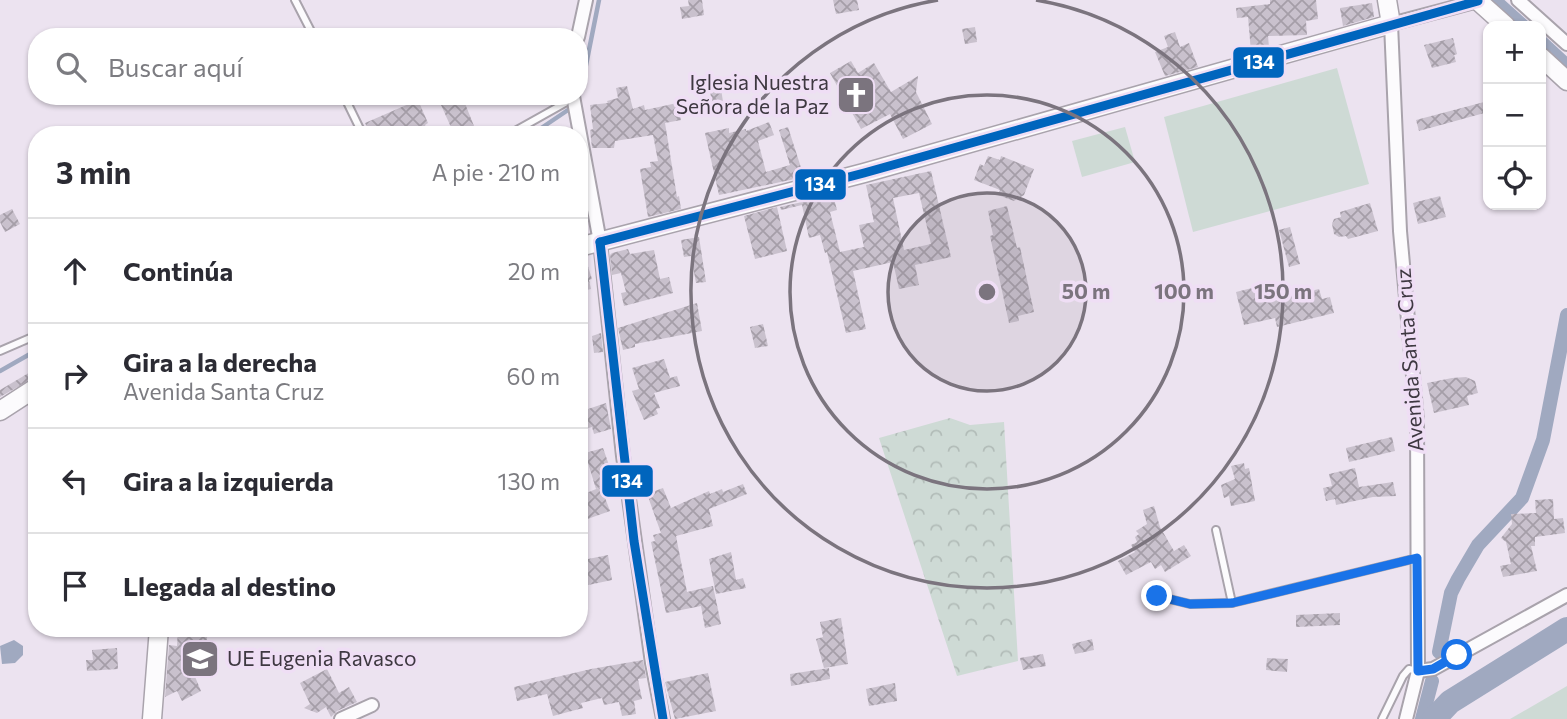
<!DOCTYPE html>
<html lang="es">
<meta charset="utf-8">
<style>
:root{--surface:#fff;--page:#f2f2f3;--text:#2b2b33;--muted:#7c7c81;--line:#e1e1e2}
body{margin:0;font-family:Commissioner,sans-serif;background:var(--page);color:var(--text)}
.controls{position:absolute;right:21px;top:21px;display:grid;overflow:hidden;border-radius:14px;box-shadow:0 2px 5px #0004}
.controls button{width:63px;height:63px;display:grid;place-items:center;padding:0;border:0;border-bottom:2px solid var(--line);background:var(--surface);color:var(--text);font:35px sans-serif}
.stop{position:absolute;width:21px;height:21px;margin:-16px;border:5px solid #1a73e8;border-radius:50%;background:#fff}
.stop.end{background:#1a73e8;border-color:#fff;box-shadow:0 2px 7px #0008}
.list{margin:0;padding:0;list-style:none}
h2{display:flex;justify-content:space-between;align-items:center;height:91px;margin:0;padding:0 28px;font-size:30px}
h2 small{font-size:23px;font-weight:400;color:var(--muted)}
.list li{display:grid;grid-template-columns:46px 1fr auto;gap:21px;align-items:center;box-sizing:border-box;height:105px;padding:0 28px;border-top:2px solid var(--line)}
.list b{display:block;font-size:26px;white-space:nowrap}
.list p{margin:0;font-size:23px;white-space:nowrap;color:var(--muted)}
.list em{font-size:23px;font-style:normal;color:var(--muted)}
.icon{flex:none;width:38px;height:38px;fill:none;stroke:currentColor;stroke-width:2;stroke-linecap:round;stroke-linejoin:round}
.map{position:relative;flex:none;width:1567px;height:719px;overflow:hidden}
.search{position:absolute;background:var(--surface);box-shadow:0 2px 5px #0004;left:28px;top:28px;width:560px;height:77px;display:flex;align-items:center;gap:18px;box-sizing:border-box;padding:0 24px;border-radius:28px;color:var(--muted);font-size:26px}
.panel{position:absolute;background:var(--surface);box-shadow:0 2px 5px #0004;left:28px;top:126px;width:560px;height:511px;border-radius:28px}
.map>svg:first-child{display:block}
.forest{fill:url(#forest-crowns)}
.pitch{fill:#cedad5}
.water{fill:#a0a9c0}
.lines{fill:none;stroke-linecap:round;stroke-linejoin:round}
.stream{stroke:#a0a9c0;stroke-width:4.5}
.canal{stroke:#a0a9c0;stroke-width:14}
.river{stroke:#a0a9c0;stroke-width:24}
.building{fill:url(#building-cross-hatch);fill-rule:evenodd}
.lane-casing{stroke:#a9a3ac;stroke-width:10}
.street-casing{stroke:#a9a3ac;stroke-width:16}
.secondary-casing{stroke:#a9a3ac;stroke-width:21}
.lane{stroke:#fcfbfd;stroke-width:6}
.street{stroke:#fcfbfd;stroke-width:12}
.secondary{stroke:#fcfbfd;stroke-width:18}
.bus-1-casing{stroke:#efdef5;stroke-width:14}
.bus-1{stroke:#0065bd;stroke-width:9}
.route{stroke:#1a73e8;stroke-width:9}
.ring{fill:none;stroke:#7b747e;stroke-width:3.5}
.labels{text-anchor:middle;stroke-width:7;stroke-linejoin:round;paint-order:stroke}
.poi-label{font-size:21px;fill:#3e3841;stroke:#efdef5;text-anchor:end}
.street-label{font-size:21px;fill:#3e3841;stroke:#efdef5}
.centre{fill:#7b747e;stroke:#efdef5;stroke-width:3.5}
.ring-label{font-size:21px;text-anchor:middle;font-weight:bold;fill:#7b747e;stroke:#efdef5;stroke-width:7;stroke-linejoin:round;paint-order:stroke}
.line-badge{stroke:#efdef5;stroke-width:2.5}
.badge-label{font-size:19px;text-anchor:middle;font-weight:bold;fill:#fff}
</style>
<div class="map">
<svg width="1567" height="719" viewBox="0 0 1567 719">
<defs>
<pattern id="forest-crowns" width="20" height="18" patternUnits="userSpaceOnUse" patternTransform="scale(1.75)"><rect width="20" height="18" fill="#cedad5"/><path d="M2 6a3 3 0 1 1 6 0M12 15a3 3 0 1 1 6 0" fill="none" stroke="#b2bcb8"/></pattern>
<pattern id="building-cross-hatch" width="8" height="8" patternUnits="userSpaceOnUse" patternTransform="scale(1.75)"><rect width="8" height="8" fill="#c9c1cd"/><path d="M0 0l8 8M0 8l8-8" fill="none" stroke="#a59ea8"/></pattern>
</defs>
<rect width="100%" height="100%" fill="#ece3f0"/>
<!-- forest -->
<path class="forest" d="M950,418L970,425L1004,422L1018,661L957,676L879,438Z"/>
<!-- pitch -->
<g class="pitch">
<path d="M1337,68L1369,184L1193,232L1164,117Z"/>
<path d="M1125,127L1135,162L1082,177L1072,141Z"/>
<path d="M1567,686V719H1510Z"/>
</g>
<!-- water -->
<path class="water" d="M14,640L23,646V655L15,663L2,664L0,646Z"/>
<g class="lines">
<!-- stream -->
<g class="stream">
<path d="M581,90L599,0"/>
<path d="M531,135L568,110"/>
<path d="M0,371L37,350"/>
</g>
<!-- canal -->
<g class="canal">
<path d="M1494,0L1523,26"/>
<path d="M1541,42L1567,66"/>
<path d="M1439,652L1451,593L1458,579L1478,545L1522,498L1543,440L1567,315"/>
<path d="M1422,719L1432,681"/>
</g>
<!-- river -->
<path class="river" d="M1434,719L1450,702L1567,629"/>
</g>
<!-- building -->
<g class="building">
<path d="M688,0H702L704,15L682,19L680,7L689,6Z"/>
<path d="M833,0H857L859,10L836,14Z"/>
<path d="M1270,0H1316L1318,19L1306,21L1307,35L1268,36L1269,47L1251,52L1248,17L1237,18L1236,8L1270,4Z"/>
<path d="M1372,3L1374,17L1343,26L1340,8Z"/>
<path d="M975,27L977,42L965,44L962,29Z"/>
<path d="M1175,32L1180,47L1189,43L1198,67L1165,76L1155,52L1168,47L1164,36Z"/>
<path d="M1453,38L1457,54L1454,55L1456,62L1432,68L1424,45Z"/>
<path d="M851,61L858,73L874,63L891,92L918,76L916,92L932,124L903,139L890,114L861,129L830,73Z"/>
<path d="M627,86L633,109L644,105L645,110L677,103L681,120L665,123L677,197L679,196L681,209L648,217L640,169L651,167L650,162L658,161L653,135L615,141L614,148H592L590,130L593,129L590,105L608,103L607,101L618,98L616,88Z"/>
<path d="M721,89L724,108L713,110L710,91Z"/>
<path d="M437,96H462L474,126L454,134Z"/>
<path d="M418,100L428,123L425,125L430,135H371L365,123Z"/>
<path d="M1488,101V112L1419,131L1416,120Z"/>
<path d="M769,122L774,135L758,141L766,172L790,165L779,130L788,127L804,177L719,195L705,133L729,128V133L746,129V131Z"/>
<path d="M988,156L1000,160L1001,156L1034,169L1024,195L1014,201L998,195L1000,190L974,180L980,164L984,166Z"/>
<path d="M931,171L951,257L915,265L919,285L899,289L893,262L853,271L866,329L846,333L827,252L825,253L820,235L809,238L802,205L781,210L780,207L833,195L837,210L830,212L840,252L864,247L859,225L874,222L866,185ZM919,193L931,244L904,250L893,198Z"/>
<path d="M1440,196L1446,217L1418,224L1413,203Z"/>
<path d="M1370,203L1378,231L1348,239L1346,236L1339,237L1334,234L1332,224L1334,219L1341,217L1340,212Z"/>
<path d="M1007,206L1017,248L1020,247L1034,312L1018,316L1019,321L1009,323L990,236L993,235L988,211Z"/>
<path d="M777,207L787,251L755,259L744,216Z"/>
<path d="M12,209L20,224L5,232L0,222V215Z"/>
<path d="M1290,227L1300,264L1289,267L1279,230Z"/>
<path d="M699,237L706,282L696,283L691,256L684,257L681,240Z"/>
<path d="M628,249L630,254L654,250L660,279L669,277L673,293L624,306L621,293L626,292L621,273L612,275L610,255L612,253Z"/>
<path d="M585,257L592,279L589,280L591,289L579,292V258Z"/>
<path d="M1260,286L1264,302L1319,289L1322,299L1330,297L1334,313L1277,327L1275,318L1244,325L1236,292Z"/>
<path d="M697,303L702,331L635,344V347L623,350L618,328Z"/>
<path d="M763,324L768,346L755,348L750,327Z"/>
<path d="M601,333L603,352L594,353L592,336Z"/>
<path d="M664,359L670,378L677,376L680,386L654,393L660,408L656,409L658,414L644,420L632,391L639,389L632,368Z"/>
<path d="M37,368V376L0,397V390Z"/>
<path d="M1466,377L1475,381L1478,393L1467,396L1469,405L1434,413L1427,383L1452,378Z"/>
<path d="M606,403L611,429L594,434L592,427L579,431V412Z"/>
<path d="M1392,437L1395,451L1349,462L1346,448Z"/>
<path d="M603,448L609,465L601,468L608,484L596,489L585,453Z"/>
<path d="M1244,463L1245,469L1249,468L1255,501L1231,506L1229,496L1224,498L1221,485L1235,479L1231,466Z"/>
<path d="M1355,468L1359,487L1393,482L1396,496L1373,497L1336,505L1335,499L1326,501L1323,488L1332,486L1329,474Z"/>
<path d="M743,484L747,494L709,509L713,526L676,536L687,592L713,586L721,624L705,628L701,606L666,613L651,542L655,541L653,535L661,533L647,494L663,488L671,508L709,491L710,494L722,489L723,492Z"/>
<path d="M601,487L610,511L579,522V496Z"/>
<path d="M1553,499L1554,519L1563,518L1565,533L1535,537V546H1531L1537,571L1503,577L1500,566L1511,564L1506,542L1501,538L1512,524L1511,514L1536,513L1535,500Z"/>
<path d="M1154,506L1160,527L1174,551L1184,545L1191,556L1165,572L1161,565L1155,569L1151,562L1126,575L1118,561L1135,552L1131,545L1137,542L1135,537L1139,534L1136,531L1147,524L1143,510Z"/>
<path d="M582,538L588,559L608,555L612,580L579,587V539Z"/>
<path d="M731,552L736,580L743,578L746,588L716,594L709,559Z"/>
<path d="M1340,613V625L1296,627V615Z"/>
<path d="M841,618L848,664L824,668L816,639L823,637L820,622Z"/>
<path d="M178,628H208L205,660L191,667L201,691L182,701L177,691L165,697L169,645L177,646Z"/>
<path d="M1092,639L1094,650L1075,654L1072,644Z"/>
<path d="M117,648L118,669L87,671L86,660H93L92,650Z"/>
<path d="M1043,654L1046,666L1023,670L1020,658Z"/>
<path d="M1267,658L1288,659L1287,672L1266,670Z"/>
<path d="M643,660L646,678L638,679L642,699L634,701L636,714L622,716L619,702L604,705L602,698L581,703L583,708L553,716L547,694L517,701L514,687L591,669Z"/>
<path d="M829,668L830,679L791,686L790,674Z"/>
<path d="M327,669L339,693L349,687L357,702L337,711L331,717L326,707L317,713L304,708L310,704L300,683Z"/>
<path d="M708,673L716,711L675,719L665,682Z"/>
<path d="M895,683L897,701L869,706L866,689Z"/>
</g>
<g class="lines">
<!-- lane casing -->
<g class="lane-casing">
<g id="lane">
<path d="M295,0L314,37"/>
<path d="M344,96L363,135"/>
<path d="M508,135L565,103L569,96"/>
<path d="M0,351L37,335"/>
<path d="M1216,530L1232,603"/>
<path d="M1157,596L1190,604L1232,603L1417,558"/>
<path d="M1382,719L1403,676L1409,669L1418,671"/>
</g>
</g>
<!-- street casing -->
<g class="street-casing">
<g id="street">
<path d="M1518,0L1567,44"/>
<path d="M578,37L586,0"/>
<path d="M573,96L600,242L623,456L652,663L663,719"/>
<path d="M1418,671L1433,669L1567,595"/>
<path d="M341,719L372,705"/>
<path d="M1406,719L1418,671L1417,420L1400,231L1391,24L1478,1"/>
</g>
</g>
<!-- secondary casing -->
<g class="secondary-casing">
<g id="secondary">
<path d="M1477,0L1506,26"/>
<path d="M1541,57L1567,81"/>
<path d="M579,247L864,173L1391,24L1387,0"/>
<path d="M0,411L37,387"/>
<path d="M152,719L159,628"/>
</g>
</g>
<!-- lane -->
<use href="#lane" class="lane"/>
<!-- street -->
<use href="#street" class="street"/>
<!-- secondary -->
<use href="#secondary" class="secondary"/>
<!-- bus-1 casing -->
<g class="bus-1-casing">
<g id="bus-1">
<path d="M600,242L864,173L1478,1"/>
<path d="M600,242L634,541L663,719"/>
</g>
</g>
<!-- bus-1 -->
<use href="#bus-1" class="bus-1"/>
</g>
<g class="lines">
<!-- route -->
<path class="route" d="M1157,596L1190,604L1232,603L1417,558L1418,671L1433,669L1457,655"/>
</g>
<!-- distance rings -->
<circle cx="987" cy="292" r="99" fill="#7b747e" fill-opacity=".12"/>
<g class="ring">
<circle cx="987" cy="292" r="99"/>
<circle cx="987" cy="292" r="197"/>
<path d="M1036 0A296 296 0 1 1 938 0"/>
</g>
<!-- icons -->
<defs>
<g id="church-square" transform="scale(2.0125)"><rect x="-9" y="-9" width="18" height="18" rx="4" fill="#7b747e" stroke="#efdef5"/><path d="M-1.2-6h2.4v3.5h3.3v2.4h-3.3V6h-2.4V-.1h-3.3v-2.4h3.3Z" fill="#fff"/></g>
<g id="school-square" transform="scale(2.0125)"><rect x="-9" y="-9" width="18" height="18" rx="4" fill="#7b747e" stroke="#efdef5"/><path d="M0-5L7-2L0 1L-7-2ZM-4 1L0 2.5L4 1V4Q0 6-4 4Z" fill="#fff"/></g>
</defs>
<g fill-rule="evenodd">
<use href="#church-square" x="856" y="95"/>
<use href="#school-square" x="200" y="659"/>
</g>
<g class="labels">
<!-- poi labels -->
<g class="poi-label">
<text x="829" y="90">Iglesia Nuestra<tspan x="829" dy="24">Señora de la Paz</tspan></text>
<text x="227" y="666" text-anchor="start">UE Eugenia Ravasco</text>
</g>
<!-- street labels -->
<g class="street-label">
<text transform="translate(1410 360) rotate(-94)" y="7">Avenida Santa Cruz</text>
</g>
</g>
<circle cx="987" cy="292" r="10" class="centre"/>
<g class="ring-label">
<text x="1086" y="299">50 m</text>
<text x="1184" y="299">100 m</text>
<text x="1283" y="299">150 m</text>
</g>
<g class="line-badge">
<rect x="1232" y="46" width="53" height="33" rx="7" fill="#0065bd"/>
<rect x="794" y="168" width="53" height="33" rx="7" fill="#0065bd"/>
<rect x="601" y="464" width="53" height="34" rx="7" fill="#0065bd"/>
</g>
<g class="badge-label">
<text x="1259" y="69">134</text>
<text x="820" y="191">134</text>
<text x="627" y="488">134</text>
</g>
</svg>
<div class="controls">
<button>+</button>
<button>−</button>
<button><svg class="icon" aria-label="locate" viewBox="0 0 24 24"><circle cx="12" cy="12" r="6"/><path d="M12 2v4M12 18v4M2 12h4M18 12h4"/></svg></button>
</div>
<div class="stop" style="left:1457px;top:655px"></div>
<div class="stop end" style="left:1157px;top:596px"></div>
<div class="search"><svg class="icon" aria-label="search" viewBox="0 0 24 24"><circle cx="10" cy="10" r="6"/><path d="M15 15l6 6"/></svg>Buscar aquí</div>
<section class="panel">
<h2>3 min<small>A pie · 210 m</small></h2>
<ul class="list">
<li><svg class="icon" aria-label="ahead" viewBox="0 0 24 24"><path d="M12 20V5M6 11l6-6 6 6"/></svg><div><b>Continúa</b></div><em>20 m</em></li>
<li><svg class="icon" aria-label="right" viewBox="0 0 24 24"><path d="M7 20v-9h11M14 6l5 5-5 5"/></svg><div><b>Gira a la derecha</b><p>Avenida Santa Cruz</p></div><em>60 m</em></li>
<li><svg class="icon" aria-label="left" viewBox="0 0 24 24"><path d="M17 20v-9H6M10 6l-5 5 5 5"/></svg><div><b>Gira a la izquierda</b></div><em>130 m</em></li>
<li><svg class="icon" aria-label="arrive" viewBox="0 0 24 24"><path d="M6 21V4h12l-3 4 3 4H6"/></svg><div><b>Llegada al destino</b></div></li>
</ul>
</section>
</div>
